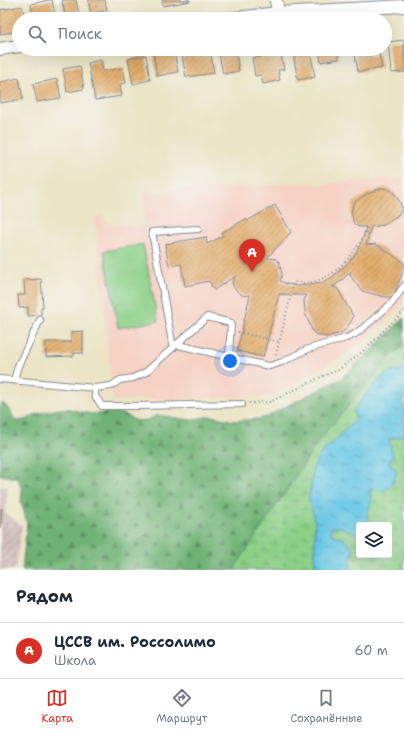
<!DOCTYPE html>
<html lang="ru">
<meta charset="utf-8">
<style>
:root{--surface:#fff;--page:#f2f2f3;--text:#1f2937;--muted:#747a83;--line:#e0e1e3;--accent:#d93025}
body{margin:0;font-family:"Shantell Sans",sans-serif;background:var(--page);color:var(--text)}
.controls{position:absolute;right:12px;bottom:12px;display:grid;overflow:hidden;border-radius:4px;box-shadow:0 4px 16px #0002}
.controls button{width:36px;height:36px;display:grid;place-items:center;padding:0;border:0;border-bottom:1px solid var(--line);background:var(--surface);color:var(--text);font:20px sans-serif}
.you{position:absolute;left:230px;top:361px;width:14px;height:14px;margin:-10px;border:3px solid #fff;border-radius:50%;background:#1a73e8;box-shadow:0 0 0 6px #1a73e833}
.badge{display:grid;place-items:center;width:26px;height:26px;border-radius:50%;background:var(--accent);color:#fff;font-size:13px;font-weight:700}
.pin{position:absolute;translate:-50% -33px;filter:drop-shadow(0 1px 2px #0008)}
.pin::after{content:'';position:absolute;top:21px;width:14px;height:12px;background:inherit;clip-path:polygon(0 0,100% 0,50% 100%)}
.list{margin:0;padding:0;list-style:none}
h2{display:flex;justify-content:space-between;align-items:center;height:52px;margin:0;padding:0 16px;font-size:17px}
h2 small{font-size:13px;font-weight:400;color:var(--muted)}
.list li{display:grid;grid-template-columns:26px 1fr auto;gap:12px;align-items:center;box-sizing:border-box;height:56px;padding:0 16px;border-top:1px solid var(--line)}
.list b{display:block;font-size:15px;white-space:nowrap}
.list p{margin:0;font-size:13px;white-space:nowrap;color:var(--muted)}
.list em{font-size:13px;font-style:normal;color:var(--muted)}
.icon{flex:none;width:22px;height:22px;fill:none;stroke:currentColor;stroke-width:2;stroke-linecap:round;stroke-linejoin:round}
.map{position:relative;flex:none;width:404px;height:570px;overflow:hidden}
.search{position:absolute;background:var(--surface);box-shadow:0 4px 16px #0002;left:12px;right:12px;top:12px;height:44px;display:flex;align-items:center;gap:10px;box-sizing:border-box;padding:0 14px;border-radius:22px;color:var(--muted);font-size:15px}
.sheet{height:108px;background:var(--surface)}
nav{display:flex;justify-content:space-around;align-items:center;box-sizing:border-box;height:56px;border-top:1px solid var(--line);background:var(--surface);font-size:11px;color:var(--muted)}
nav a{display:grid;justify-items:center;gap:2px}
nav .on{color:var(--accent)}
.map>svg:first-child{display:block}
.built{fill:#f6d2c4}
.industrial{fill:url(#industrial-furrows)}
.green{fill:#8bcf87;stroke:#537f72}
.forest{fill:url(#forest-firs);stroke:#467069}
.wetland{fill:url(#wetland-marsh);stroke:#537f72;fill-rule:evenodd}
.water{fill:url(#water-ripples);stroke:#407aa1}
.building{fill:url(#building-hatch)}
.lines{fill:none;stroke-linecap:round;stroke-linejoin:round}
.lane-casing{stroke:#838a92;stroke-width:8}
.street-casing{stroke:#838a92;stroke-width:14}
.path{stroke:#838a92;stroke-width:2;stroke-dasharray:1 3;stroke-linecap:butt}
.lane{stroke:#fff;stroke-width:6}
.street{stroke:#fff;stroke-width:12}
</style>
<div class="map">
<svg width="404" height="570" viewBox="0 0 404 570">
<defs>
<pattern id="industrial-furrows" width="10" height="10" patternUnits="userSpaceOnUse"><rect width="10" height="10" fill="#d1bfbe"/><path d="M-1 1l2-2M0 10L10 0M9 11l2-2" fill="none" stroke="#b3a4a6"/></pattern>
<pattern id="forest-firs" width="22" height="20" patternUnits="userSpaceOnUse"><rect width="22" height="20" fill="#70b274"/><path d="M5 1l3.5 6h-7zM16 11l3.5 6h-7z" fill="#5b9162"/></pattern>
<pattern id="wetland-marsh" width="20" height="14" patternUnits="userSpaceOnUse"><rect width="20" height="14" fill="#8bcf87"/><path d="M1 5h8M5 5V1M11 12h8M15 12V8" fill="none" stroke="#77b277"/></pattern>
<pattern id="water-ripples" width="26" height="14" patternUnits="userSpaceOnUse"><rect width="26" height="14" fill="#66c6e4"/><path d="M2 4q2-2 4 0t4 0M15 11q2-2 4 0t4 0" fill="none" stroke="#53a1bc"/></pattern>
<pattern id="building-hatch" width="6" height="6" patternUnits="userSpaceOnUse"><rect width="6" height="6" fill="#e2ac6a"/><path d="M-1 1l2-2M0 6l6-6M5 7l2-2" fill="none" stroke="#b68c5a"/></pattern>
</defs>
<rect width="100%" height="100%" fill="#f6f6f2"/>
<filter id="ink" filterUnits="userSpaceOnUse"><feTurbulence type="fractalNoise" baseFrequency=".025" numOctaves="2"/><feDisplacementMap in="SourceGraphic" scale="8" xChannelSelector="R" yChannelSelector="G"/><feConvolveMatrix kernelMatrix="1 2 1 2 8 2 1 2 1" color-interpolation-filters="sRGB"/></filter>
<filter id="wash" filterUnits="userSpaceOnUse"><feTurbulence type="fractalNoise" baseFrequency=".012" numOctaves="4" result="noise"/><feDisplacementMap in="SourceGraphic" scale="16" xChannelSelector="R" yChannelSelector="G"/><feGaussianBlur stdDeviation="0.9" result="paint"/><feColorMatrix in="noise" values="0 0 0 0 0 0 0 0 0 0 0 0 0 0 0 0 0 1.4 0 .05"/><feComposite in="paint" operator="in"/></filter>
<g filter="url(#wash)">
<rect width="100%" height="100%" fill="#ebe4c5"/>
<!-- built -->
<path class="built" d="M404,177V304L358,347L272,397L113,400L95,217L103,216L105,221L111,224L127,223L128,226L146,225L143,192L314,182L316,185Z"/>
<!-- industrial -->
<path class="industrial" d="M0,487H8L5,513L22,526L15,570H0Z"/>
<!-- green -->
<path class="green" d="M143,244L158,321L118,328L104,251Z"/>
<!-- forest -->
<path class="forest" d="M404,318V346L393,354L320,439L288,488L236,566L235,570H22L27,523L21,501L22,490L18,479L7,476L0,475V404L3,403L10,410L15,421L25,420L36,414L59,409H70L81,412L92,414L115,412L126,415L136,421L147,420L157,415L190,420L211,416L234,421L257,419L268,417L277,411L342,378Z"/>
<!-- wetland -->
<path class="wetland" d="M404,346V570H235L236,566L288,488L320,439L393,354ZM359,525H389V555H359Z"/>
<!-- water -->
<path class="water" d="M404,369V434L403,436L389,439L393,456L389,462L397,471L393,483L385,491L370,489C371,499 371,506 367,516L371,525H359V535L342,527H332L331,534L344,539L354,550L350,559V570H315V521L309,499L313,468L321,453L335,441L345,429L357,420L353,411L370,389L388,372L401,371Z"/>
<g id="blocks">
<!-- building -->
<g class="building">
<path d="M49,0H52L56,19H34L31,4Z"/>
<path d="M66,0H76L80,19H66L62,1Z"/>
<path d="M88,0H105L107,10L91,14Z"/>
<path d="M162,0H190V1L163,6Z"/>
<path d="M22,6L25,19H19V31L0,34V10Z"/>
<path d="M404,40V72L391,73L388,42Z"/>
<path d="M174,49L178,72L157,76L153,53Z"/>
<path d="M190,49H210L214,73L186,77L181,51Z"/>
<path d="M218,49H235L239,71L223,74Z"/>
<path d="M261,49H280L284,69L278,70L280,80L263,84L261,75L255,76L252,58L262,57Z"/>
<path d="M292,49H310L315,77L298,80Z"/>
<path d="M319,49H337L339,59L321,62Z"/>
<path d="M354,49H368L369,55L379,53L382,68L358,72Z"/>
<path d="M146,55L150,80L133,84L128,59Z"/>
<path d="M101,60L103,71L123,68L126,83L120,84L122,96L95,100L88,63Z"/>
<path d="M80,66L84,89L67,92L63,69Z"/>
<path d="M19,78L23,99L0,103V82Z"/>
<path d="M57,79L61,98L37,102L33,84Z"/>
<path d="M383,188L389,189L394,193L400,202L402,209L399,214L384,225L371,227L366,245L375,244L377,245L402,261L404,264V269L394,294L393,296L389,297H385L362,291L352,278L350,275L351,271L340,282L332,287H336L339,291L353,316L352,320L345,330L341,333L326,337L315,334L312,330L305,313L304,300L307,295H295L279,294L263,357L237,351L250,295L244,296L242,295L234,288L232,283L235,276L214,290L209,281L185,286L181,264L169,266L165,244L206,237L207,244L223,236L221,233L246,219L247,221L275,205L291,232L267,258L276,259L279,262L282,274L280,281L287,284L297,286L310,285L321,283L332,277L346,265L354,256L362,241L366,227H359L354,224L351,213L353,204L357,200L367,194Z"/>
<path d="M41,279L43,307H41V315L28,316V307L19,308L18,295H25L24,280Z"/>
<path d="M83,331V353H74V356L46,357V342H71V332Z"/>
<path d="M0,509H2L1,527H0Z"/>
</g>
</g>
</g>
<g filter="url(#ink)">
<use href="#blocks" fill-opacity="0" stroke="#838a92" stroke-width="1"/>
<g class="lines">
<!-- lane casing -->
<g class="lane-casing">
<g id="lane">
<path d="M174,344L264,365L270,366L282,362L308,349L346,338L355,334L363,328L392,303L404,286"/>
<path d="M173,348L152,232L198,229"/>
<path d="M0,379L95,388L111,386L120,380L133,378L146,372L207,317L231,323L229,357"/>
<path d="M14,380L18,366L40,320"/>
<path d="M95,388V396L102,406H137L242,404"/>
</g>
</g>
<!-- street casing -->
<g class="street-casing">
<g id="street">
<path d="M276,0L278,13"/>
<path d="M227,19L278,13L404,6"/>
<path d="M0,49L19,46"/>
</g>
</g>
<!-- path -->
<g class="path">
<path d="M238,332L280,342"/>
<path d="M276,355L294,282C330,288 354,255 369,227"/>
<path d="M249,403L270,402L325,375L337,371L362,352L404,311"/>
</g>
<!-- lane -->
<use href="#lane" class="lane"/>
<!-- street -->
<use href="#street" class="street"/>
</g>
</g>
</svg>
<div class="controls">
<button><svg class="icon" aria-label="layers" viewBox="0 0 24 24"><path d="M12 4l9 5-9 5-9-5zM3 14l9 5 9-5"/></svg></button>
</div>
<div class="you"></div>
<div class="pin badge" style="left:252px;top:272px">A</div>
<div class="search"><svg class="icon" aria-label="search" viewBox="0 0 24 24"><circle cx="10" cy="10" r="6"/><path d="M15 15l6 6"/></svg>Поиск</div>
</div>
<section class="sheet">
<h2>Рядом<small></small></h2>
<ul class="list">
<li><span class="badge">A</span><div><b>ЦССВ им. Россолимо</b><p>Школа</p></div><em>60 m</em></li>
</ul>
</section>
<nav>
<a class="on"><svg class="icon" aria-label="map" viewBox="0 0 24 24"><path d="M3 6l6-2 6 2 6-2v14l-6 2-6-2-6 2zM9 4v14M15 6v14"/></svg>Карта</a>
<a><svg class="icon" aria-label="directions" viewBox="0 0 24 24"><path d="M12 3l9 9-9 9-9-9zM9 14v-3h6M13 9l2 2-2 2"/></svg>Маршрут</a>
<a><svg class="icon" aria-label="saved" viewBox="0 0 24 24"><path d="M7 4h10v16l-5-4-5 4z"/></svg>Сохранённые</a>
</nav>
